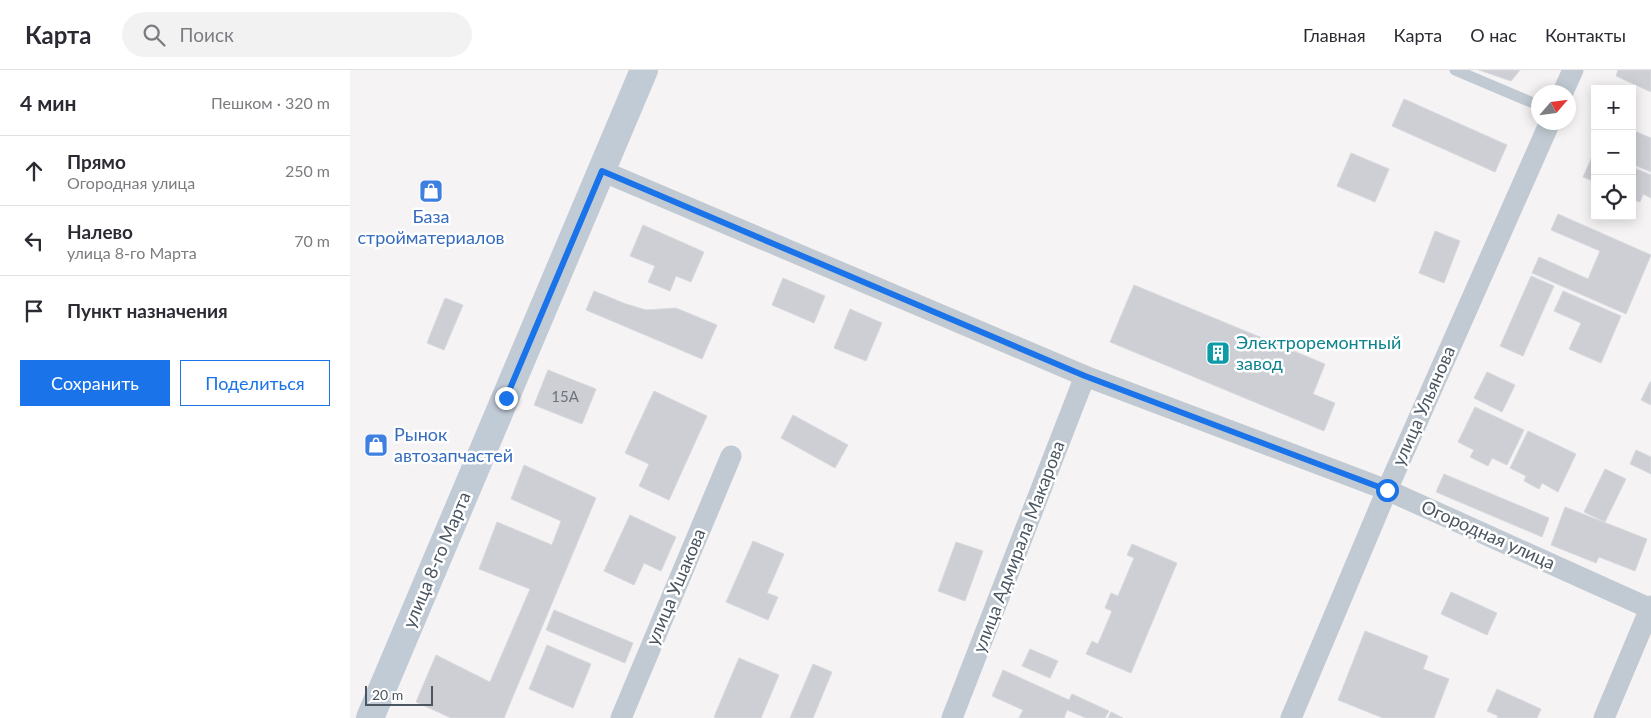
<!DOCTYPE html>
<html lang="ru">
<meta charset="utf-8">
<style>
:root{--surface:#fff;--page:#f2f2f3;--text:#2b2b33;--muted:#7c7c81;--line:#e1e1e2;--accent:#1a73e8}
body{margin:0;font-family:Lato,sans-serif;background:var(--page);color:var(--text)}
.controls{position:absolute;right:15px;top:15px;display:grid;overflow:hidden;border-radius:0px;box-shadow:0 2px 12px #0003}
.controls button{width:45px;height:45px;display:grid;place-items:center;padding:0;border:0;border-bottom:1px solid var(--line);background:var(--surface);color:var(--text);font:25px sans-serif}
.compass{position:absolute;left:1181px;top:15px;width:45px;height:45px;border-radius:50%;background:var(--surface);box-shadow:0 2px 12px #0003;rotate:62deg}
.scale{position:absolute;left:15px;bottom:12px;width:68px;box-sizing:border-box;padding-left:5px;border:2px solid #4a5661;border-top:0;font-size:14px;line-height:18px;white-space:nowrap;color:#4a5661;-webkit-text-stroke:4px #fff;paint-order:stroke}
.stop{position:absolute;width:15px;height:15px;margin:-11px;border:4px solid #1a73e8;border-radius:50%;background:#fff}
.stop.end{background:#1a73e8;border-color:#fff;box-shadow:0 1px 5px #0008}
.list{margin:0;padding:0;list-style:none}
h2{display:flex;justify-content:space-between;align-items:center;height:65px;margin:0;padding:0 20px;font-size:21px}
h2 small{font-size:16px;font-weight:400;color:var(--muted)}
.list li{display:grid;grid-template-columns:32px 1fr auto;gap:15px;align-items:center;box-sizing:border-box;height:70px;padding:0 20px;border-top:1px solid var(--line)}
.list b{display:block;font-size:19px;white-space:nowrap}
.list p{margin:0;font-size:16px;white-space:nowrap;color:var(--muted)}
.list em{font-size:16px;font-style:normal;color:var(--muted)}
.actions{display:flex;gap:10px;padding:15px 20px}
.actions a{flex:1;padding:11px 0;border:1px solid var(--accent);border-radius:0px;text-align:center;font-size:18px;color:var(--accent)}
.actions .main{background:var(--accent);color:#fff}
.icon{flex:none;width:28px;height:28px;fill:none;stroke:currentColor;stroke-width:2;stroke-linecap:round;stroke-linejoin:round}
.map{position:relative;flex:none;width:1301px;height:648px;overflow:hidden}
header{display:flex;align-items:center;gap:30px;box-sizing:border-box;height:70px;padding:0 25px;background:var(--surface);border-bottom:1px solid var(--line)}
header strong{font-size:24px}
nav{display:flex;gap:28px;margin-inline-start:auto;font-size:18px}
.search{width:350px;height:45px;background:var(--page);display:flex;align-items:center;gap:12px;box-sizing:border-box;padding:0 18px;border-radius:28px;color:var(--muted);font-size:19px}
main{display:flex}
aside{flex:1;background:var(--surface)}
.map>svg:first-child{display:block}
.building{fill:#cdcfd5;stroke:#d7d9de}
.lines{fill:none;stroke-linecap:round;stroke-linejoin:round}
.lane{stroke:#c1cad2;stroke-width:11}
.street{stroke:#c1cad2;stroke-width:21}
.secondary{stroke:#c1cbd6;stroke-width:28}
.route{stroke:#1a73e8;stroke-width:6}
.labels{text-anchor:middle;stroke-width:5;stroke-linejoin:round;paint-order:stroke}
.number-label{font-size:15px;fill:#6b747e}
.shop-label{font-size:18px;fill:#366cbe;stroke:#fff}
.culture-label{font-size:18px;fill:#0d838f;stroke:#fff;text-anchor:start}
.street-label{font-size:18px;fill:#4a5661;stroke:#fff}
</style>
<header>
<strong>Карта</strong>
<div class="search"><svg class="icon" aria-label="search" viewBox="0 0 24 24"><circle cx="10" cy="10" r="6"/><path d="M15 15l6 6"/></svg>Поиск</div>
<nav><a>Главная</a><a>Карта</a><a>О нас</a><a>Контакты</a></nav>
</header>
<main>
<aside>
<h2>4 мин<small>Пешком · 320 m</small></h2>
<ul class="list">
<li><svg class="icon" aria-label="ahead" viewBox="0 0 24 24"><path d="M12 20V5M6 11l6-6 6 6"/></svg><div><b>Прямо</b><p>Огородная улица</p></div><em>250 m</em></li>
<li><svg class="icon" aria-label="left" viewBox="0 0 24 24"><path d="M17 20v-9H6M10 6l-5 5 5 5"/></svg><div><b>Налево</b><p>улица 8-го Марта</p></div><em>70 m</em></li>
<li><svg class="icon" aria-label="arrive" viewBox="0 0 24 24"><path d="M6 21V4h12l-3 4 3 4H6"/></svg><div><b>Пункт назначения</b></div></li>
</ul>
<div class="actions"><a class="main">Сохранить</a><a>Поделиться</a></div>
</aside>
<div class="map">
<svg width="1301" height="648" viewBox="0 0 1301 648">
<rect width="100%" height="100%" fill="#f5f3f3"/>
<!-- building -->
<g class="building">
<path d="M1129,0H1170L1161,11Z"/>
<path d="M1268,0H1301V22L1266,6Z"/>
<path d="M1054,29L1157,75L1145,102L1042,56Z"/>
<path d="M1282,60L1301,68V102L1282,94Z"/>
<path d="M1245,80V112L1233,107Z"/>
<path d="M1001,83L1039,99L1025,132L987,116Z"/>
<path d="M1282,97L1301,105V128L1293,124L1290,132L1282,129Z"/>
<path d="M1208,144L1301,185L1276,244L1182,203L1189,187L1238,209L1250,181L1201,160Z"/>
<path d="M293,155L354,182L341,212L326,206L320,221L298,212L305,196L280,186Z"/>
<path d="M1085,161L1110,171L1094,213L1069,203Z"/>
<path d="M1181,206L1204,216L1173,286L1150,276Z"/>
<path d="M433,208L475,226L464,253L422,235Z"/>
<path d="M784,215L975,294L963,324L985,333L974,361L760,272Z"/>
<path d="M244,221L276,234L296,240L326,238L367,255L352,289L236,240Z"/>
<path d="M1213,221L1271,246L1251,293L1219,279L1231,253L1204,241Z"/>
<path d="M95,228L113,235L94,280L77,273Z"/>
<path d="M500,239L532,253L516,291L484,278Z"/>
<path d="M198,300L246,319L232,354L184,335Z"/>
<path d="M1137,302L1165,315L1152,342L1124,328Z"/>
<path d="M1300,312H1301V335L1291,330Z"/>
<path d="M304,321L357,346L319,430L289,416L299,394L275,383Z"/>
<path d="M1125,337L1174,360L1157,395L1142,388L1138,396L1120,387L1124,380L1108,372Z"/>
<path d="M443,345L498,375L485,398L431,368Z"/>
<path d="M1178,361L1226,384L1208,422L1192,413L1189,419L1174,411L1176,406L1160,398Z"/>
<path d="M1286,380L1301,387V404L1280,394Z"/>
<path d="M174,395L246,428L154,648H101L66,632L86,585L140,612L180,519L129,499L147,452L202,475L211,451L161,429Z"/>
<path d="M1255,399L1276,409L1255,452L1234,442Z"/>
<path d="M1094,404L1199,448L1192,467L1086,422Z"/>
<path d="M1215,437L1297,469L1285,501L1249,487L1246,493L1201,475Z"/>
<path d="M280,445L326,467L311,501L294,493L284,515L254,501Z"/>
<path d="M403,471L434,484L417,523L428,527L418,550L376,532Z"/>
<path d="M606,472L633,481L615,531L588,521Z"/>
<path d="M782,474L827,493L781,603L736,584L742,571L748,574L762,541L755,538L761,523L768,526L784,488L777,485Z"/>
<path d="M1101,522L1147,543L1137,565L1091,544Z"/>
<path d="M204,540L283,573L275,593L196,560Z"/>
<path d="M1015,561L1078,586L1073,599L1099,609L1084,648H1033L988,630Z"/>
<path d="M197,575L241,594L223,638L179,619Z"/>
<path d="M680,579L708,591L700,608L672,596Z"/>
<path d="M389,588L429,605L411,648H366L364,647Z"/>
<path d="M463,594L482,602L463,648H440Z"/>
<path d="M653,600L719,630L722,624L759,641L755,648H736L717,640L714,648H669L673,640L642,626Z"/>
<path d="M1147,619L1191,639L1187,648H1147L1148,646L1137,641Z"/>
<path d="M761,642L773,648H758Z"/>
</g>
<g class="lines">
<!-- lane -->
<path class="lane" d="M1105,0L1188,35"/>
<!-- street -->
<g class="street">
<path d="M1213,22L1223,0"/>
<path d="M252,101L735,306L1037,420L1301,539"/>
<path d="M271,648L381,386"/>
<path d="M602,648L735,306"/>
<path d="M941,648L1037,420L1200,52"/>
<path d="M1254,648L1301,536"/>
</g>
<!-- secondary -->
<path class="secondary" d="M20,648L294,0"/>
</g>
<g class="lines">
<!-- route -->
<path class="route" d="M156,328L252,101L735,306L1037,420"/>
</g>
<!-- icons -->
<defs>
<g id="shop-square" transform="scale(1.25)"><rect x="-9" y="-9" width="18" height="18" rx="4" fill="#3f7fe0" stroke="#fff"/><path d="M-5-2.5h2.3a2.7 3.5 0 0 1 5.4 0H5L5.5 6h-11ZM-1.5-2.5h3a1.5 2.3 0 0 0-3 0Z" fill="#fff"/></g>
<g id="building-square" transform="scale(1.25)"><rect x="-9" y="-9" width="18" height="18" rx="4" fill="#0f9aa8" stroke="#fff"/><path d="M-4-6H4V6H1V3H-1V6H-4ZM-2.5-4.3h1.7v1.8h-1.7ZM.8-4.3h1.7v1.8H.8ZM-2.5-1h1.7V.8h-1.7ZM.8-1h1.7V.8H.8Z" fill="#fff"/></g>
</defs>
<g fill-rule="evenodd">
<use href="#shop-square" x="81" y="121"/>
<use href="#building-square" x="868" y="283"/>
<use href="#shop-square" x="26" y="375"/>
</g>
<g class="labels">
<!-- number labels -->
<g class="number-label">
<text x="215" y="332">15А</text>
</g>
<!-- shop labels -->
<g class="shop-label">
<text x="81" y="153">База<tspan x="81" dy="21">стройматериалов</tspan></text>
<text x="44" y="371" text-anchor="start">Рынок<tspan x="44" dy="21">автозапчастей</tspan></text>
</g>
<!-- culture labels -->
<g class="culture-label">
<text x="886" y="279">Электроремонтный<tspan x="886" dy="21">завод</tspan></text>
</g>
<!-- street labels -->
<g class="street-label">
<text transform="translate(1074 336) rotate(-66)" y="6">улица Ульянова</text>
<text transform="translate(1138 465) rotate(24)" y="6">Огородная улица</text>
<text transform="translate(669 477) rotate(-69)" y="6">улица Адмирала Макарова</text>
<text transform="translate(87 490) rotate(-67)" y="6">улица 8-го Марта</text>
<text transform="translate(326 517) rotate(-67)" y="6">улица Ушакова</text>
</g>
</g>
</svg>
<div class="controls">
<button>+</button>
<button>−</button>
<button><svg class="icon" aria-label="locate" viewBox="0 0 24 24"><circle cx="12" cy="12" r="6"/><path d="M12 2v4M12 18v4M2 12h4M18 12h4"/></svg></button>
</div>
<svg class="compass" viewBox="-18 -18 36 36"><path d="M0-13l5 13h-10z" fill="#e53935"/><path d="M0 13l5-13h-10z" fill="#7c7c81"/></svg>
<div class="scale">20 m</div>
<div class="stop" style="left:1037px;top:420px"></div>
<div class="stop end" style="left:156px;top:328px"></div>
</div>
</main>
